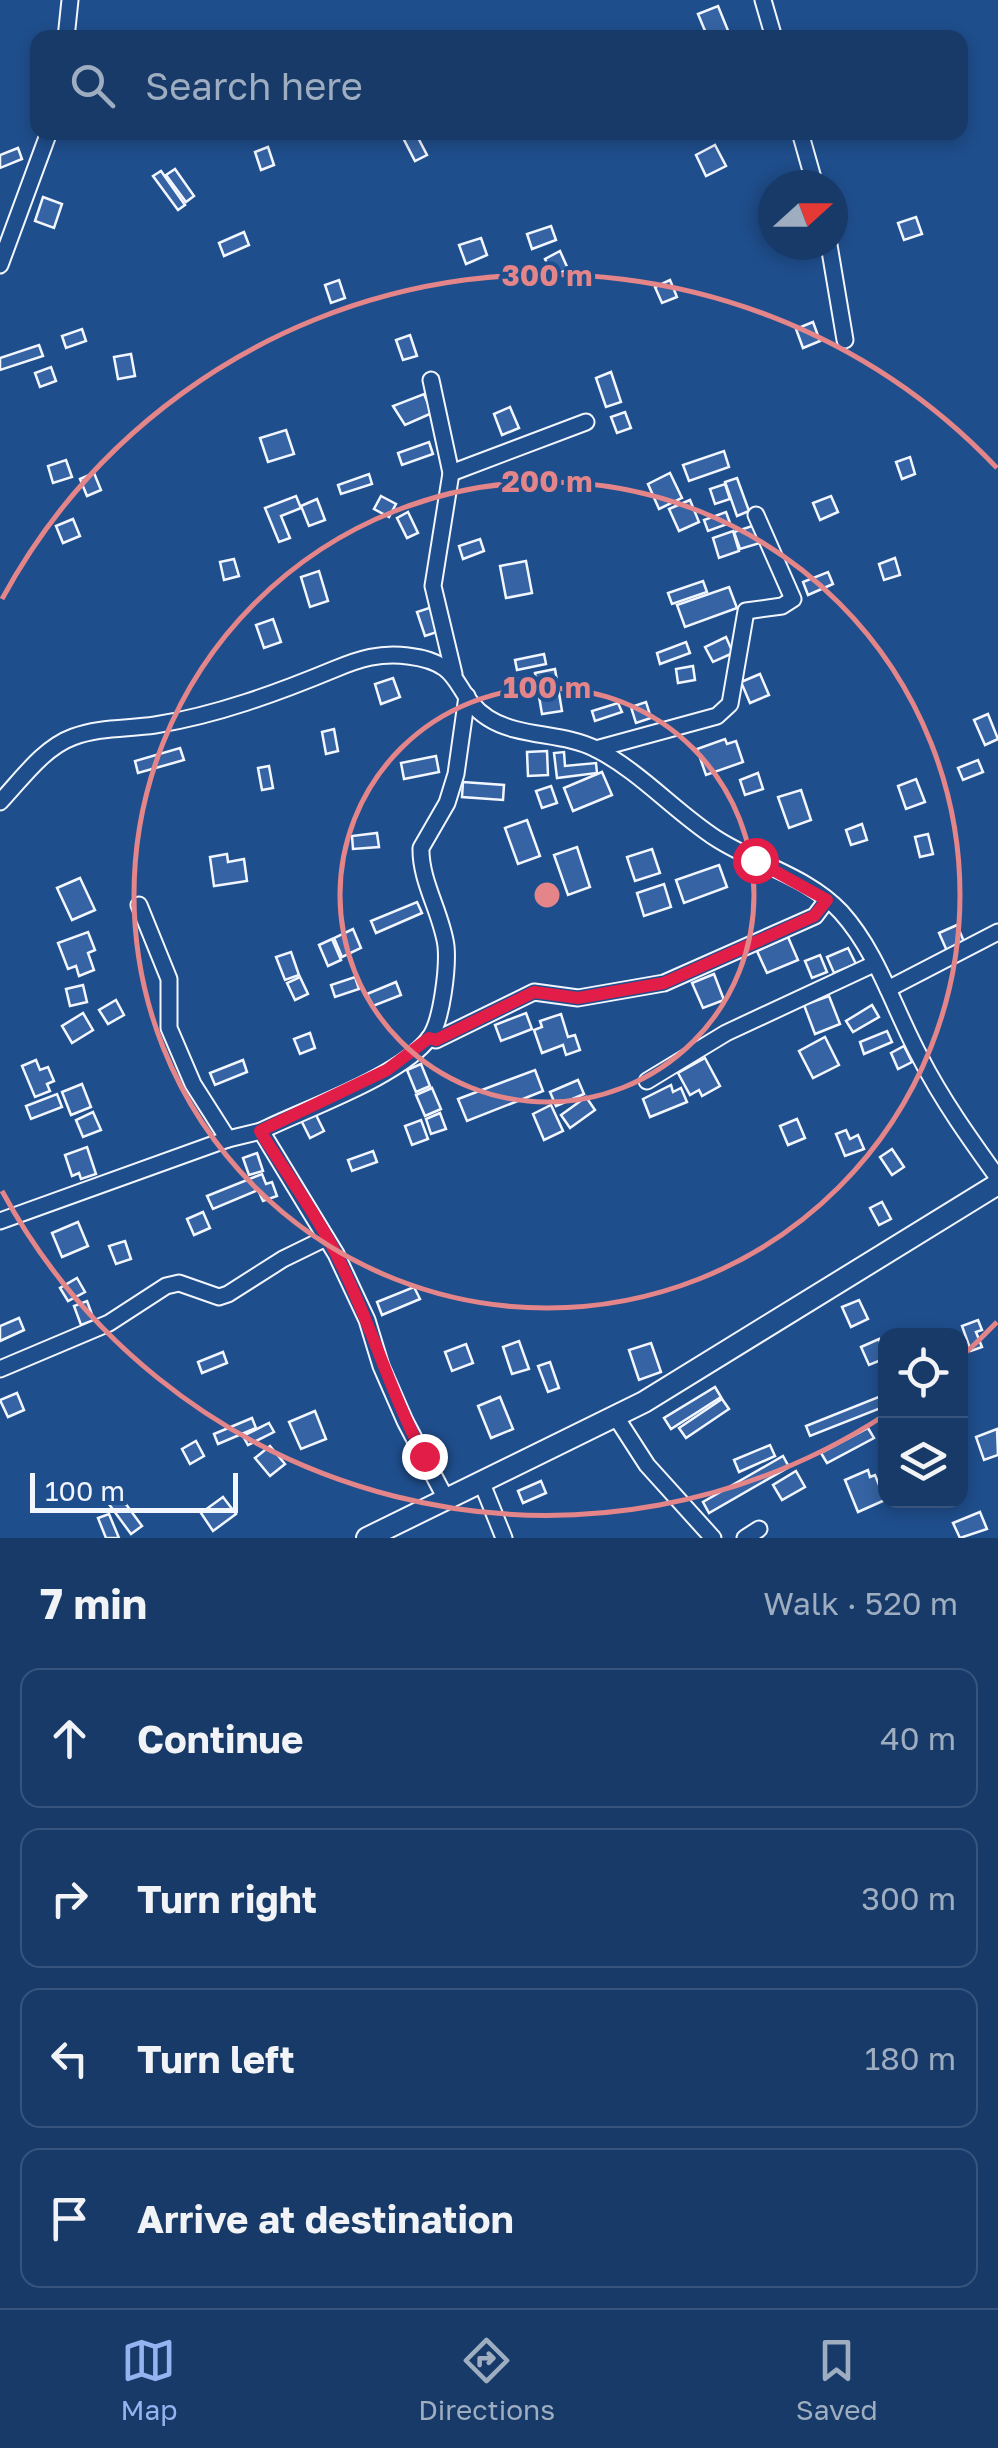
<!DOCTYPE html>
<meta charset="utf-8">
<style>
:root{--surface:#173a69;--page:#20416f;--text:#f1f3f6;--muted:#9eadc0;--line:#36547d;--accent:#95b2f1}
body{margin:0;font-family:"Golos Text",sans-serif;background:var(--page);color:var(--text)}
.controls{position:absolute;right:30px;bottom:30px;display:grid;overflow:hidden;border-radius:20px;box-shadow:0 5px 15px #0003}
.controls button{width:90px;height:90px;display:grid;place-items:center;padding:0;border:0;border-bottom:2px solid var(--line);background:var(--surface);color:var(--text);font:50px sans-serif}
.compass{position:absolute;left:758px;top:170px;width:90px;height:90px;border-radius:50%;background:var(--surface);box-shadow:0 5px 15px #0003;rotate:69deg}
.scale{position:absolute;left:30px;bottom:25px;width:208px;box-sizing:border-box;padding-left:10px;border:5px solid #f2f6ff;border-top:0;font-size:28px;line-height:35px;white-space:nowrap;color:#f2f6ff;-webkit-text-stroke:8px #1f4e8c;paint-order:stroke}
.stop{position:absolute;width:30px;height:30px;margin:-22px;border:8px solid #e11d48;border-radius:50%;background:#fff}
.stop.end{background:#e11d48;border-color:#fff;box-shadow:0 2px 10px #0008}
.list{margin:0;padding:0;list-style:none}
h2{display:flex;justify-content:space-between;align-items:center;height:130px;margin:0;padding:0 40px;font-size:42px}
h2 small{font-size:32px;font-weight:400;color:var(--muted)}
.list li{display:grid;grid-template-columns:65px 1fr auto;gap:30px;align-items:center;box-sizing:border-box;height:140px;margin:0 20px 20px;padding:0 20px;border:2px solid var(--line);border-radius:20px}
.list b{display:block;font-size:38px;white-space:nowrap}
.list em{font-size:32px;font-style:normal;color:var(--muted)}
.icon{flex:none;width:55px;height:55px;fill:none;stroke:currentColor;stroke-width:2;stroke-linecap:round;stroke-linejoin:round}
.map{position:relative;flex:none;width:998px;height:1538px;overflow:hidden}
.search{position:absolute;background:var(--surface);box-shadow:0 5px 15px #0003;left:30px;right:30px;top:30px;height:110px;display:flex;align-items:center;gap:25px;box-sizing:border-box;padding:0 35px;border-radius:20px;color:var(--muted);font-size:38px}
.sheet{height:770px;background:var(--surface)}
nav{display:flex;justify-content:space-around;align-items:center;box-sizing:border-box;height:140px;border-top:2px solid var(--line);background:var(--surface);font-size:28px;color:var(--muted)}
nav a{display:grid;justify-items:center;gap:5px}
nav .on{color:var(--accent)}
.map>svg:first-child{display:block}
.building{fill:#3563a3;stroke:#f2f6ff;stroke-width:2.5}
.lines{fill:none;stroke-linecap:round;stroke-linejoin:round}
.minor-casing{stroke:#f2f6ff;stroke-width:19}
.major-casing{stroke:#f2f6ff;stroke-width:24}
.minor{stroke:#1f4e8c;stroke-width:15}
.major{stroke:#1f4e8c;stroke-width:20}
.route{stroke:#e11d48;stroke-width:12}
.ring{fill:none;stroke:#e38589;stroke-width:5}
.centre{fill:#e38589;stroke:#1f4e8c;stroke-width:5}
.ring-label{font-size:30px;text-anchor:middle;font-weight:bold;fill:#e38589;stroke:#1f4e8c;stroke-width:8;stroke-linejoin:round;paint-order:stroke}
</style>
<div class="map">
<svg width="998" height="1538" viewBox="0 0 998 1538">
<rect width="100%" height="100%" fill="#1f4e8c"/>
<!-- building -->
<g class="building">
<path d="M718,6L729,33L708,38L698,14Z"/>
<path d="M400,132H415L427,155L415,161Z"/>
<path d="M715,145L726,166L706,176L696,155Z"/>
<path d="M268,147L274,165L261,170L255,152Z"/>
<path d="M18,148L22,159L0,168V155Z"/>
<path d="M175,169L194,196L186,202L166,175Z"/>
<path d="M161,171L185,205L178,210L153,176Z"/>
<path d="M43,197L62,204L54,228L35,221Z"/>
<path d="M916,217L922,234L904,240L898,223Z"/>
<path d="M551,226L556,240L532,249L527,234Z"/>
<path d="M244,232L249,245L224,256L219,243Z"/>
<path d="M481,238L487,255L466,264L459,245Z"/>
<path d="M560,251L568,269L554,276L545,259Z"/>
<path d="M339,280L345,298L331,303L325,285Z"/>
<path d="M670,280L677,297L662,303L655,287Z"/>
<path d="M813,322L820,341L803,348L796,329Z"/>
<path d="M82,329L86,341L66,348L62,336Z"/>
<path d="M410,335L417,356L403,360L396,340Z"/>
<path d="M39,345L43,356L0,370V358Z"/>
<path d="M131,354L135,376L118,379L114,357Z"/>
<path d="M51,367L56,381L40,387L35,373Z"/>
<path d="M611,372L621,402L606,407L596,378Z"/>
<path d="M424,394L432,413L405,425L393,406Z"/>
<path d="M510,407L519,428L502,435L494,414Z"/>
<path d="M625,412L631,428L617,433L611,417Z"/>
<path d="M286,430L294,454L268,462L260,438Z"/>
<path d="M429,442L433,454L402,465L398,453Z"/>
<path d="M724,451L729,467L689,481L683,465Z"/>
<path d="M910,457L915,474L902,479L896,462Z"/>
<path d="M66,460L72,477L53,483L48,466Z"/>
<path d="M94,473L101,490L87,496L80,479Z"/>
<path d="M670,473L682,498L659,509L648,484Z"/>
<path d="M369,474L372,484L341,494L338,485Z"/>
<path d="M737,478L749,511L737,516L725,482Z"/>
<path d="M725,484L730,499L715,504L710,489Z"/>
<path d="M296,496L301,508L281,516L290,538L279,542L265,508Z"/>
<path d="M381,496L396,504L389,517L374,509Z"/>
<path d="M831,496L838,512L820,520L813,503Z"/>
<path d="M317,499L325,520L309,526L301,506Z"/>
<path d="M690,500L699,522L679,531L669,509Z"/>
<path d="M408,512L418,533L407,538L397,518Z"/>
<path d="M726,512L730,523L708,531L704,520Z"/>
<path d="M73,519L80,536L63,543L56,526Z"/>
<path d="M755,525L760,543L740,549L734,532Z"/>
<path d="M733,531L739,551L719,558L713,538Z"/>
<path d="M480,539L484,551L463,559L459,546Z"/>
<path d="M895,558L900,575L884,580L879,564Z"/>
<path d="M234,559L239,576L224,580L220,562Z"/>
<path d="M526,561L532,593L506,598L500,566Z"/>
<path d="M319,571L328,601L310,607L301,577Z"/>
<path d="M828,572L833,584L808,595L803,582Z"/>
<path d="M703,581L707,592L672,604L668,593Z"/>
<path d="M729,587L737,608L685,627L677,605Z"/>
<path d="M435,606L443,630L425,636L417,612Z"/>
<path d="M273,619L281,642L264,648L256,625Z"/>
<path d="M726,637L733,653L713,662L705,647Z"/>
<path d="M686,642L690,653L660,664L657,653Z"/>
<path d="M544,654L546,664L517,670L515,660Z"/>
<path d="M693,666L695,680L678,683L676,669Z"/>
<path d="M555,669L562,711L542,714L535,673Z"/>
<path d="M760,674L769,695L750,703L741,682Z"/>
<path d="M530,677L532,692L515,694L513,679Z"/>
<path d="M393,678L400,697L381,704L375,684Z"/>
<path d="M646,702L651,718L636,723L631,707Z"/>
<path d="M618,703L622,712L595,721L592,711Z"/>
<path d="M988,714L998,739L985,745L974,720Z"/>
<path d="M334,729L338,751L326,754L322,732Z"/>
<path d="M725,739L727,744L736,741L743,762L706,775L697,749Z"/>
<path d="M180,748L184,760L138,773L135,761Z"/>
<path d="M547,751L548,775L528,776L527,752Z"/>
<path d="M564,752L565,766L596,763L597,773L557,778L554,753Z"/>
<path d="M436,756L439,772L404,779L401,763Z"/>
<path d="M978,760L983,772L963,780L958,768Z"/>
<path d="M269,766L273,788L262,790L258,768Z"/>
<path d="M602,772L612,795L573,811L564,788Z"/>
<path d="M758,773L763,789L745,795L740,780Z"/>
<path d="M916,779L925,802L906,809L898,786Z"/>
<path d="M463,782L504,785L503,800L462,797Z"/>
<path d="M551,786L557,803L542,808L536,791Z"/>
<path d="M801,790L811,820L789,828L778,797Z"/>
<path d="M527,820L540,856L518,864L505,828Z"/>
<path d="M862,824L867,840L851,845L846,830Z"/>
<path d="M377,833L379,847L353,849L352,836Z"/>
<path d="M928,834L933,854L920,857L915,837Z"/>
<path d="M577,847L590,887L568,895L554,855Z"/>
<path d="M652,849L660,873L635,881L627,857Z"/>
<path d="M227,854L228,862L244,859L247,881L214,886L210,857Z"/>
<path d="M719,865L727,887L684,903L676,880Z"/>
<path d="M80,878L95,910L72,920L57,888Z"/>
<path d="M664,884L671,907L644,916L637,893Z"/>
<path d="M417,902L422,913L376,933L371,921Z"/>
<path d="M957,925L965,944L947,951L939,933Z"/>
<path d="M353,929L361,948L342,957L334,938Z"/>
<path d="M88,932L95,950L88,953L94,970L79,976L76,966L68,969L58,943Z"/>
<path d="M788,937L798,960L767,973L757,951Z"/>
<path d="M332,939L341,960L328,966L319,945Z"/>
<path d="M848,948L856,964L834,973L827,957Z"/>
<path d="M291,952L299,975L285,980L276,957Z"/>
<path d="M820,955L827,972L812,978L805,961Z"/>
<path d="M714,974L724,1000L703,1008L692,983Z"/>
<path d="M300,977L308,994L295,1000L287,983Z"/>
<path d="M355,977L359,989L335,997L331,985Z"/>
<path d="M396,982L401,995L373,1006L367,994Z"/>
<path d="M83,985L87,1002L70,1006L66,989Z"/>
<path d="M829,996L840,1024L815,1034L804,1005Z"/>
<path d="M116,1000L124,1015L108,1024L99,1010Z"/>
<path d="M872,1005L879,1017L853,1032L846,1021Z"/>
<path d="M83,1013L93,1030L72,1043L62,1026Z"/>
<path d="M526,1013L532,1029L501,1041L495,1025Z"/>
<path d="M561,1014L568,1037L575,1035L580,1050L566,1055L563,1045L542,1053L534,1030L542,1027L540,1021Z"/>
<path d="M887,1031L892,1042L864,1054L860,1042Z"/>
<path d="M310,1033L315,1048L300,1054L294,1039Z"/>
<path d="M825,1037L839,1065L813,1078L799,1051Z"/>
<path d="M904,1046L912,1062L898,1069L891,1053Z"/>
<path d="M705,1058L720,1086L702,1096L699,1090L690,1095L678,1073Z"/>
<path d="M36,1060L40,1070L48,1067L54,1081L47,1084L50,1091L35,1097L22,1066Z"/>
<path d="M243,1060L247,1072L215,1085L210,1073Z"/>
<path d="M421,1064L430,1086L416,1092L407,1070Z"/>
<path d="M535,1070L543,1091L467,1121L458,1099Z"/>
<path d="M578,1080L584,1094L556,1106L550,1092Z"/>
<path d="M82,1084L91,1107L71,1115L62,1092Z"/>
<path d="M671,1085L673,1092L681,1088L687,1102L650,1117L643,1099Z"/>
<path d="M432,1088L441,1109L425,1116L416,1095Z"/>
<path d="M57,1094L62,1107L31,1119L26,1106Z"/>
<path d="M586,1097L595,1110L570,1128L561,1115Z"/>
<path d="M551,1105L563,1131L544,1140L533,1114Z"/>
<path d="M314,1111L324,1131L310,1138L300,1118Z"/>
<path d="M93,1112L101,1130L83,1137L76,1120Z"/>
<path d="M440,1113L446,1129L431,1134L426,1119Z"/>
<path d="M797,1119L805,1138L788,1145L780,1126Z"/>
<path d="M421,1120L428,1139L412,1145L405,1126Z"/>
<path d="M846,1130L850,1139L858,1135L864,1149L845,1156L836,1134Z"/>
<path d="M87,1147L96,1174L81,1179L79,1173L72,1176L65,1155Z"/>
<path d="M892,1149L904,1167L892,1175L880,1157Z"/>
<path d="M373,1151L377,1162L352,1171L348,1160Z"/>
<path d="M257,1153L263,1171L249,1175L243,1158Z"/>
<path d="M262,1174L266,1184L272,1182L277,1196L263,1201L258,1190L213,1209L207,1196Z"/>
<path d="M882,1202L891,1219L879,1225L870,1208Z"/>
<path d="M203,1212L210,1228L194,1235L187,1219Z"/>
<path d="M78,1222L88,1246L62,1257L52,1233Z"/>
<path d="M125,1241L131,1259L116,1264L109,1246Z"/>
<path d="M77,1278L85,1292L68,1301L60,1288Z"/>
<path d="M414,1287L420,1299L382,1315L377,1302Z"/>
<path d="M859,1300L868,1319L851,1327L842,1307Z"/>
<path d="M87,1301L94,1320L81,1325L74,1306Z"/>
<path d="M19,1318L24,1330L0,1341V1326Z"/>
<path d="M978,1320L982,1330L976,1332L982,1347L971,1351L962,1326Z"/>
<path d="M879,1339L886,1358L869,1365L861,1347Z"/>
<path d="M519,1341L529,1369L512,1374L503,1347Z"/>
<path d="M651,1343L661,1372L639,1380L629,1350Z"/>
<path d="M466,1344L473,1363L452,1371L445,1352Z"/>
<path d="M223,1352L227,1363L202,1373L198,1362Z"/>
<path d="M550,1362L559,1388L548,1392L538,1366Z"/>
<path d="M715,1387L721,1397L671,1429L664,1418Z"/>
<path d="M17,1393L24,1410L8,1417L0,1400Z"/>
<path d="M886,1394V1406L810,1436L806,1426Z"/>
<path d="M500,1397L513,1429L491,1438L478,1406Z"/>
<path d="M722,1399L729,1409L686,1438L679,1428Z"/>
<path d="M315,1411L326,1439L301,1449L289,1422Z"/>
<path d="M252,1418L256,1428L218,1444L214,1434Z"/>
<path d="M269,1423L274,1432L248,1445L243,1436Z"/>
<path d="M868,1428L874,1438L827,1463L821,1453Z"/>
<path d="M997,1429L998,1455L984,1460L976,1437Z"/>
<path d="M196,1441L204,1456L190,1464L182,1449Z"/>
<path d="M770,1445L775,1456L739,1472L734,1460Z"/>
<path d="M270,1446L285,1464L270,1476L255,1458Z"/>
<path d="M783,1456L789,1467L709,1513L703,1502Z"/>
<path d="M868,1470L870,1477L875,1475L885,1500L858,1512L845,1480Z"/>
<path d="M796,1471L805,1487L782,1500L773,1485Z"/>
<path d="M541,1481L546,1493L523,1503L518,1491Z"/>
<path d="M114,1488L142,1526L131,1534L103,1496Z"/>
<path d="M223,1497L236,1514L213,1531L201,1513Z"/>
<path d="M980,1512L987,1529L960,1538L953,1523Z"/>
<path d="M109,1514L119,1538H106L98,1518Z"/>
</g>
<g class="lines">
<!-- minor casing -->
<g class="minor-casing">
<g id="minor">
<path d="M763,0L774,38"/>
<path d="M66,38L70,0"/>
<path d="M800,132L815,185"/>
<path d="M829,245L845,340"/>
<path d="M0,265L49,132"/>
<path d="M431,380L451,473L433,586L454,674"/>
<path d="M451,473L586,422"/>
<path d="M596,749L717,716L730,704L746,611L782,606L793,599L756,515"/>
<path d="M0,802C21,780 43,748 73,737C99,727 127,729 155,725C217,715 277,693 335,669C359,659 381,652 408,656C467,663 451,694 488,718C519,738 563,732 596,749C641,772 675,812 717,839C756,864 809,877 841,912C878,953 894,1009 920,1057C942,1100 970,1139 998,1178"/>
<path d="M139,905L169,979V1028L193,1084L228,1139"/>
<path d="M888,989L998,932"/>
<path d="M429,1038L436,1040L534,992L578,998L664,983L815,916L827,900"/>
<path d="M647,1081L726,1033L874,964"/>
<path d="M261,1131C305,1109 402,1076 430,1037C442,1020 448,967 446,946C442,914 420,881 421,848L447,803L456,774L467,696"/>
<path d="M0,1221L228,1139L261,1131L336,1254L367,1320L381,1366L405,1421L446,1499"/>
<path d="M0,1369L109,1323L166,1286L179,1283L219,1297L228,1294L283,1259L326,1238"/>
<path d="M616,1417L647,1465L713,1538"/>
<path d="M481,1481L504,1538"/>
<path d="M745,1538L759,1529"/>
</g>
</g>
<!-- major casing -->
<g class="major-casing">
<path id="major" d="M367,1538L644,1402L998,1184"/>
</g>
<!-- minor -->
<use href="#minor" class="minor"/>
<!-- major -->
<use href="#major" class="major"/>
</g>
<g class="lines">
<!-- route -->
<path class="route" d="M424,1456C391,1394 372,1327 341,1264C321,1221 286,1173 260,1131L387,1070L429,1038L436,1040L534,992L578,998L664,983L814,916L827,900L755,860"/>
</g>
<!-- distance rings -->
<g class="ring">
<circle cx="547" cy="895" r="207"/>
<circle cx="547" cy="895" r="413"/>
<path d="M997 1322A620 620 0 0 1 962 1356M885 1415A620 620 0 0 1 2 1191M2 599A620 620 0 0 1 997 468"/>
</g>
<circle cx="547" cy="895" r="15" class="centre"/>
<g class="ring-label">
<text x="547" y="286">300 m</text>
<text x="547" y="492">200 m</text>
<text x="547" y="698">100 m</text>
</g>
</svg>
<div class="controls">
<button><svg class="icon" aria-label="locate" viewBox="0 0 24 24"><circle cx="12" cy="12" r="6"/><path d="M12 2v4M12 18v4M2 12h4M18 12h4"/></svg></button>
<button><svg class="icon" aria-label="layers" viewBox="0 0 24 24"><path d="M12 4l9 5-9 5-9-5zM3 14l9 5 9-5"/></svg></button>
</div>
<svg class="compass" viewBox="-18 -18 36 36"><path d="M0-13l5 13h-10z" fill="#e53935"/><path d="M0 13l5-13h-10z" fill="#9eadc0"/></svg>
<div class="scale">100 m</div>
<div class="stop" style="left:755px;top:860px"></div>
<div class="stop end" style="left:424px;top:1456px"></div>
<div class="search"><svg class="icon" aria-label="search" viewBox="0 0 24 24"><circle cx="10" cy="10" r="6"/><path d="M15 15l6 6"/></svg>Search here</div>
</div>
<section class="sheet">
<h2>7 min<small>Walk · 520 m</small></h2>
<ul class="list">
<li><svg class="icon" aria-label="ahead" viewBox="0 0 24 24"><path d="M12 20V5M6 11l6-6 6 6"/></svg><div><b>Continue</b></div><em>40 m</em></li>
<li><svg class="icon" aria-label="right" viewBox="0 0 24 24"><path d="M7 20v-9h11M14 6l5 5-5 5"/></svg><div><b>Turn right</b></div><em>300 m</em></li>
<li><svg class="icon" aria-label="left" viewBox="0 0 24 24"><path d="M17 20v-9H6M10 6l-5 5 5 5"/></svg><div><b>Turn left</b></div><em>180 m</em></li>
<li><svg class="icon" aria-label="arrive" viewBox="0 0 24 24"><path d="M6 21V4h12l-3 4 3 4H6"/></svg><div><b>Arrive at destination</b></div></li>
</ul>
</section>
<nav>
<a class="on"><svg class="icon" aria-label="map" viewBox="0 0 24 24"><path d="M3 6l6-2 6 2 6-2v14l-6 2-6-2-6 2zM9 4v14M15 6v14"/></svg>Map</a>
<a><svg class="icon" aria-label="directions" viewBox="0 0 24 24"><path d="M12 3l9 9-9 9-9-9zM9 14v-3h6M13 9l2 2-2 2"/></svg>Directions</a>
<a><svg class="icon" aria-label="saved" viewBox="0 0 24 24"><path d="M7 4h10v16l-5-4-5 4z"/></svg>Saved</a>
</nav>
